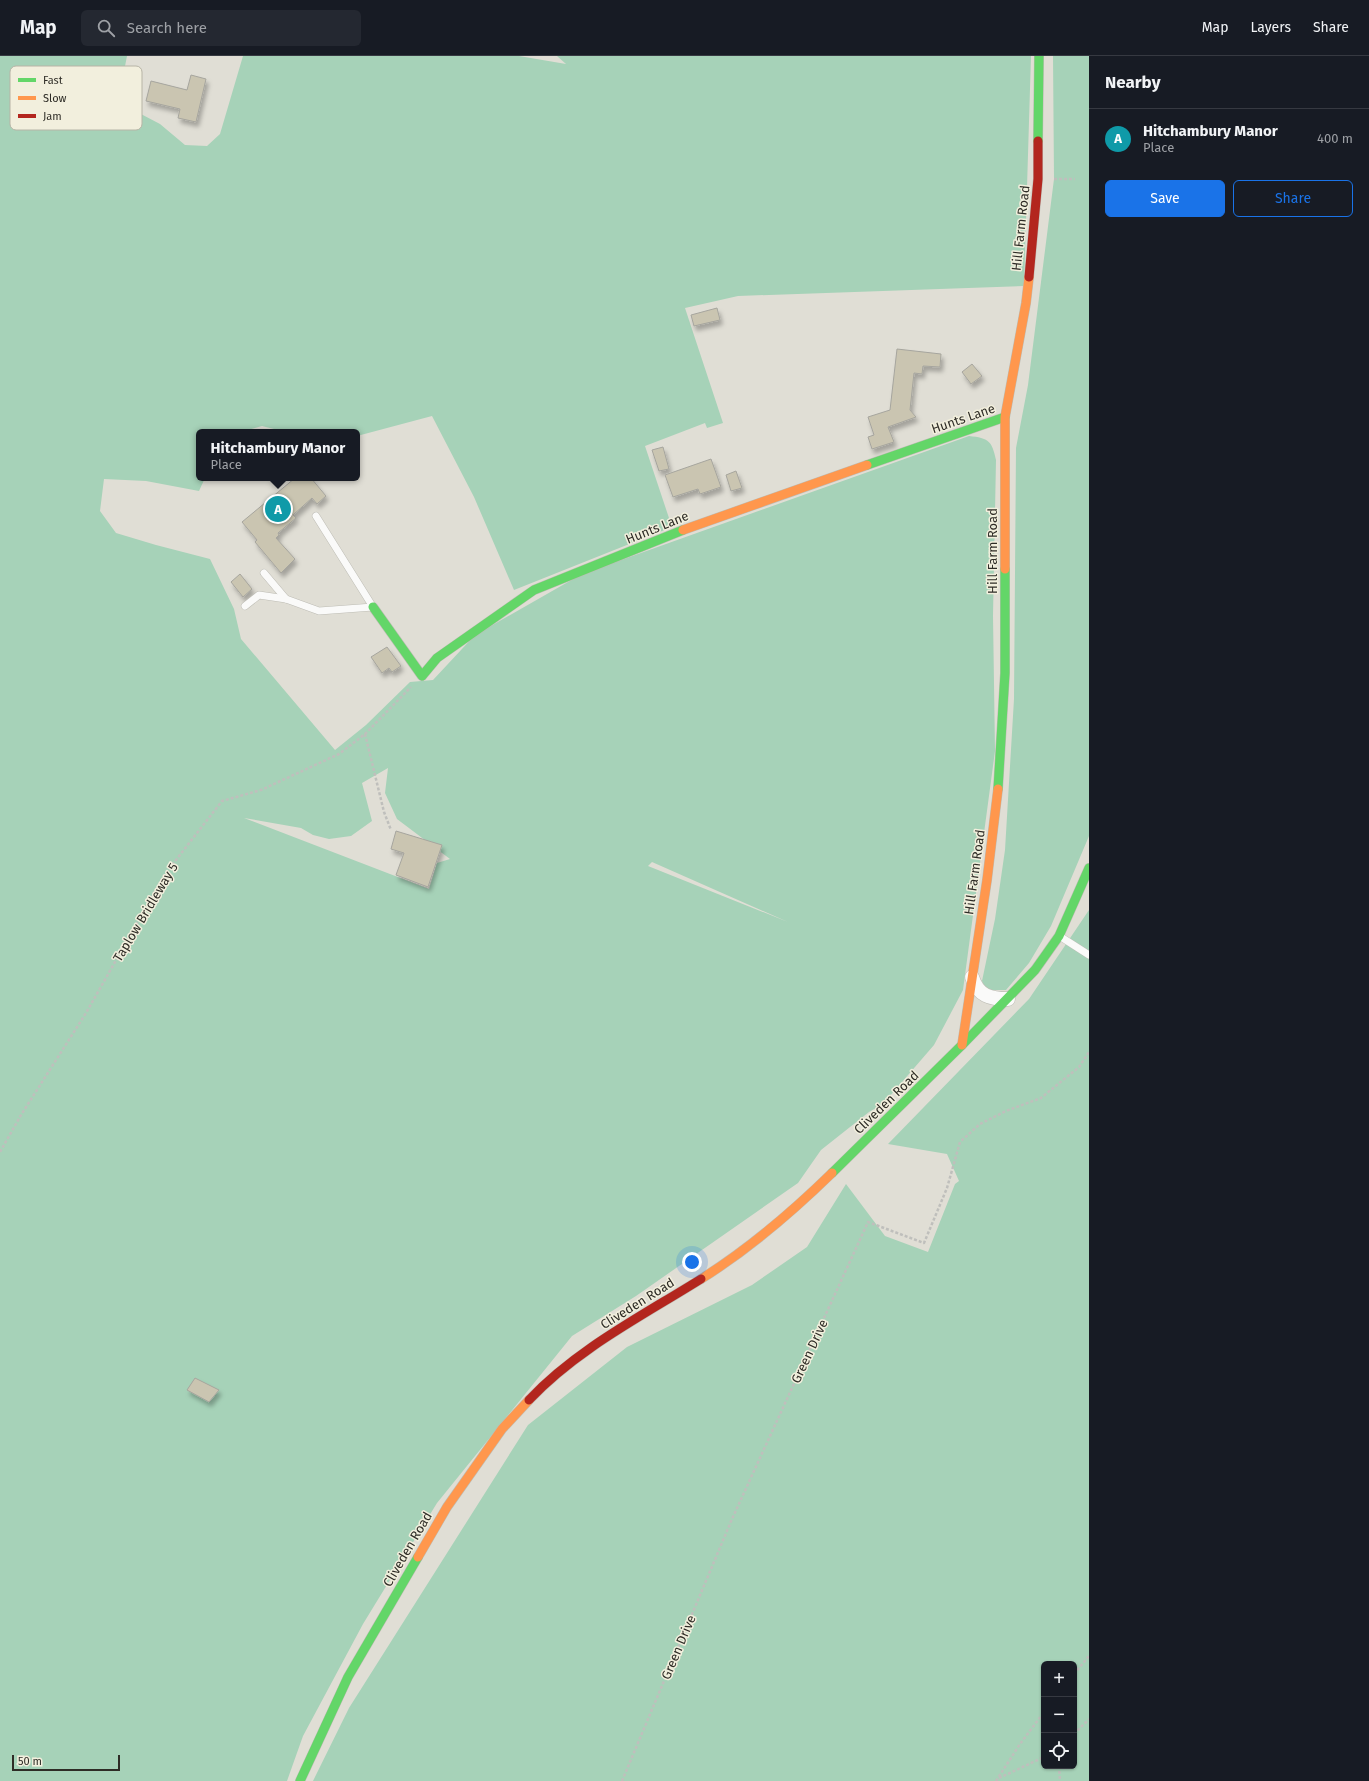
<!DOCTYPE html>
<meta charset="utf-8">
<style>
:root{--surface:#171b24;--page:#242831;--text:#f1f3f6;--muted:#9ea1a6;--line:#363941;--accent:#1a73e8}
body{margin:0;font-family:"Fira Sans",sans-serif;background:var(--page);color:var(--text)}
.controls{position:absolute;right:12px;bottom:12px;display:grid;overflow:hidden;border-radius:6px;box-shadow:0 1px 3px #0004}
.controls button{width:36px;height:36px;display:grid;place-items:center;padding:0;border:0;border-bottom:1px solid var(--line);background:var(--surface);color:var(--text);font:20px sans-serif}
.scale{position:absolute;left:12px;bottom:10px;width:108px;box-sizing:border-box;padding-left:4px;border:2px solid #2e2c26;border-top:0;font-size:11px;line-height:14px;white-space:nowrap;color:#2e2c26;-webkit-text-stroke:3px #f2efdd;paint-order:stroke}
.you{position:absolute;left:692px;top:1206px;width:14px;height:14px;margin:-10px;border:3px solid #fff;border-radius:50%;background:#1a73e8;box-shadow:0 0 0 6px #1a73e833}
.badge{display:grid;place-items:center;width:26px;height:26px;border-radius:50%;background:var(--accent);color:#fff;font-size:13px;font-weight:700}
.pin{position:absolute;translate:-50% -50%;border:2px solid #fff;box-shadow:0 1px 4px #0006}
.popup{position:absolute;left:196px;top:373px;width:164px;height:52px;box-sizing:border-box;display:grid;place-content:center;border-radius:6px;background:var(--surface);filter:drop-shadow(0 1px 3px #0005);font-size:13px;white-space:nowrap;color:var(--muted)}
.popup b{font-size:15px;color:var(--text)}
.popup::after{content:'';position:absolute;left:50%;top:100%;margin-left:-8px;border:8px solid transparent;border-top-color:var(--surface)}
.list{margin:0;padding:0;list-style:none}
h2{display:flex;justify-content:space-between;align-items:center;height:52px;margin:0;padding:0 16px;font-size:17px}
h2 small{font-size:13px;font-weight:400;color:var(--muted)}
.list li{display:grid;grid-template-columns:26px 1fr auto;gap:12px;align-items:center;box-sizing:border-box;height:60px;padding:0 16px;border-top:1px solid var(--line)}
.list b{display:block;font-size:15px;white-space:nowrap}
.list p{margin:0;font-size:13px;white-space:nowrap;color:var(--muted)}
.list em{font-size:13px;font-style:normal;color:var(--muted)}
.actions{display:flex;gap:8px;padding:12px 16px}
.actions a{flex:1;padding:9px 0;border:1px solid var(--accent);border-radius:6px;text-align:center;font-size:14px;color:var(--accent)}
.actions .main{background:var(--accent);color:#fff}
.icon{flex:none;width:22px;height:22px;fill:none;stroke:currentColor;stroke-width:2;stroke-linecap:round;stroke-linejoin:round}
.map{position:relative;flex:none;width:1089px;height:1725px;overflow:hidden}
header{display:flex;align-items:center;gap:24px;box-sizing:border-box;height:56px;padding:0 20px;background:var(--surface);border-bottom:1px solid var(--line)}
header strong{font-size:19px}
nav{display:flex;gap:22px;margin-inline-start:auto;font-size:14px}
.search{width:280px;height:36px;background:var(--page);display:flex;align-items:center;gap:10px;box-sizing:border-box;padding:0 14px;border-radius:6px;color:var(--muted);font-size:15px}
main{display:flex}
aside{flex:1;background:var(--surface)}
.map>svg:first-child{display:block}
.green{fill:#a6d2b8;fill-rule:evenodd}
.building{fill:#cac5b1;stroke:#a6a59e;filter:url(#shadow)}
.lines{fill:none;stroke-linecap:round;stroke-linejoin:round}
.lane-casing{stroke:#bdbcb4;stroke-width:8}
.street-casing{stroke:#bdbcb4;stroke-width:15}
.fast-casing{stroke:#bdbcb4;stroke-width:10}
.slow-casing{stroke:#bdbcb4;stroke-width:10}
.jam-casing{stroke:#bdbcb4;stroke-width:10}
.path{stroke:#bfbfbc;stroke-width:2.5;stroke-dasharray:3 2;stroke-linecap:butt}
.lane{stroke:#fafaf9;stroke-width:7}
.street{stroke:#fafaf9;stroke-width:14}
.fast{stroke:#63d668;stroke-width:9}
.slow{stroke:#ff974d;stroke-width:9}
.jam{stroke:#b3261e;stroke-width:9}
.labels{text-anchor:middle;stroke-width:3;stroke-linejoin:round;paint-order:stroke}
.street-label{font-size:13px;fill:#2e2c26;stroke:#f2efdd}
.key{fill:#f2efdd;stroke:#b7b4a6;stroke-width:1}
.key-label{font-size:11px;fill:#2e2c26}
</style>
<header>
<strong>Map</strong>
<div class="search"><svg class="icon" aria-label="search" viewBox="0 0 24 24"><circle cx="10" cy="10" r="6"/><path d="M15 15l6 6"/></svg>Search here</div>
<nav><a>Map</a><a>Layers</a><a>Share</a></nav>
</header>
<main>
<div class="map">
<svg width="1089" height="1725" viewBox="0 0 1089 1725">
<defs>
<filter id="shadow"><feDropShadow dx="2.5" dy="4.5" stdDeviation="2" flood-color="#0004"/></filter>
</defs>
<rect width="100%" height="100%" fill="#e0ded5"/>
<!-- green -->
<g class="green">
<path d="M0,0H127L118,46L160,68L185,89L207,90L220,78L243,0H519L566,8L557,0H1031L1024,230L738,240L685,252L723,367L707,372L705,367L645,390L672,471L514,534L474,441L432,360L357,380V376H286L262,370L240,376H199V422H205L199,435L146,425L104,423L100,455L116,477L156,489L210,503L234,553L241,583L335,694L366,669L410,626L433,624L475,579L582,518L969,380C989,382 992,385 996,404L993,560L995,695L963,934L934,989L883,1048L869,1056L821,1094L798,1127L636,1240L572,1280L437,1447L363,1568L303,1680L287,1725H0ZM388,712L385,737L397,763L450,803L437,807L429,833L244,762L301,772L313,779L329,783L351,780L372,765L362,727ZM652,806L788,866L648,810Z"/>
<path d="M1053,0H1089V780L1051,870L1029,907L1006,934H992L985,932L982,925L995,863L1005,794L1014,643L1016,392L1028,329L1054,123Z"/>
<path d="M1089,854V1725H313L349,1652L528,1369L627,1291L752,1229L807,1191L846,1128L885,1180L928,1196L955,1128L959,1125L947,1098L888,1088L1029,943ZM1044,1608H1074V1710H1044Z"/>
</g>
<!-- building -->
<g class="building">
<path d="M191,19L206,23L196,66L178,62L180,53L146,45L151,25L187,34Z"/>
<path d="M717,252L720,264L694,270L691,259Z"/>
<path d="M897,293L941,298L940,311L923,310L922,318L914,317L910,354L916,361L888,371L894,386L872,393L868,381L874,379L868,361L890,354Z"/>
<path d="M972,308L982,320L971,328L962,316Z"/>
<path d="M663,391L669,413L659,415L652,394Z"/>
<path d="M711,403L721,431L700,438L698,433L673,441L665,419Z"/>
<path d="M736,415L742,432L731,435L726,419Z"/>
<path d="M295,422H311L326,440L317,448L312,442L293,459L296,462L278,477L279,479L276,482L295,503L281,517L255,486L257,484L242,466Z"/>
<path d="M240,518L252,533L243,541L231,526Z"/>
<path d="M387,591L401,610L392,616L389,612L382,617L371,601Z"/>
<path d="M396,775L442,789L428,831L396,819L404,797L391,793Z"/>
<path d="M195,1322L219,1334L209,1346L187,1334Z"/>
</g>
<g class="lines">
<!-- lane casing -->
<g class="lane-casing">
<g id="lane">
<path d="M264,517L286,543"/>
<path d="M245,550L259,539L286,543L319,555L373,551L316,460"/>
<path d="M1061,881L1089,899"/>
</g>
</g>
<!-- street casing -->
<g class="street-casing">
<path id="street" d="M972,921C978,940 990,943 1008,943"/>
</g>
<!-- fast casing -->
<g class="fast-casing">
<g id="fast">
<path d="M1038,85L1039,0"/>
<path d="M867,409L1005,361"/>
<path d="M373,551L422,620L437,602L534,534L683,474"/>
<path d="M998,733L1005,617V513"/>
<path d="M832,1117L962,989L1035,914L1059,880L1089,812"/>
<path d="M300,1725L348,1621L418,1501"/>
</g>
</g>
<!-- slow casing -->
<g class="slow-casing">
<g id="slow">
<path d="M683,474L867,409"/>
<path d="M1005,513V361L1026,247L1029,221"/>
<path d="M962,989L987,824L998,733"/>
<path d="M701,1223C749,1193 791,1157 832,1117"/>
<path d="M418,1501L447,1451L502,1373L529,1344"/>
</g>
</g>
<!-- jam casing -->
<g class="jam-casing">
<g id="jam">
<path d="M1029,221L1038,123V85"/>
<path d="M529,1344C577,1293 642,1260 701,1223"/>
</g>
</g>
<!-- path -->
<g class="path">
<path d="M1054,123H1075"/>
<path d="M365,678L384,756L391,774"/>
<path d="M0,1096L21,1059L86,957L165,818L222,745L261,734L339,698L365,678L411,631"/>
<path d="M1074,1618L1089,1600"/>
<path d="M1074,1678L1089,1663"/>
<path d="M1059,1710L1060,1725"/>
<path d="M999,1722L1044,1701"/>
<path d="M622,1725L732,1463L868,1166L924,1187L947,1132L960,1086L980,1068L1006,1055L1041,1042L1079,1011L1089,996"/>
<path d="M996,1725L1020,1688L1044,1656"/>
</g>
<!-- lane -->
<use href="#lane" class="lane"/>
<!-- street -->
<use href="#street" class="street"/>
<!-- fast -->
<use href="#fast" class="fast"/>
<!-- slow -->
<use href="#slow" class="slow"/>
<!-- jam -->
<use href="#jam" class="jam"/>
</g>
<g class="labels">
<!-- street labels -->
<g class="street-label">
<text transform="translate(1020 172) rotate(-84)" y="5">Hill Farm Road</text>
<text transform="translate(963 362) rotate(-19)" y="5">Hunts Lane</text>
<text transform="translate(657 471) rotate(-22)" y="5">Hunts Lane</text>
<text transform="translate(992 495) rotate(-90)" y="5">Hill Farm Road</text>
<text transform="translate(974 816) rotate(-82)" y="5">Hill Farm Road</text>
<text transform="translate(145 856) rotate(-59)" y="5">Taplow Bridleway 5</text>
<text transform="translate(886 1046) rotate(-44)" y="5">Cliveden Road</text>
<text transform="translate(637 1247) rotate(-32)" y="5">Cliveden Road</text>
<text transform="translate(809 1295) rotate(-65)" y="5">Green Drive</text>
<text transform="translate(407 1493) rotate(-60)" y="5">Cliveden Road</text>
<text transform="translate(678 1591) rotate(-67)" y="5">Green Drive</text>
</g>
</g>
<!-- legend -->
<rect x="10" y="10" width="132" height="64" rx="6" class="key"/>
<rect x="18" y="22" width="18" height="4" fill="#63d668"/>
<rect x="18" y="40" width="18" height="4" fill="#ff974d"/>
<rect x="18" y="58" width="18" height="4" fill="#b3261e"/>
<g class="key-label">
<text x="43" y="28">Fast</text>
<text x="43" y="46">Slow</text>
<text x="43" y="64">Jam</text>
</g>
</svg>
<div class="controls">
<button>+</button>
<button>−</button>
<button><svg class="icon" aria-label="locate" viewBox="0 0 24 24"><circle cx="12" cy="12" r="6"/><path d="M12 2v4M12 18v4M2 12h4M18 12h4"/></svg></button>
</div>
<div class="scale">50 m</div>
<div class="you"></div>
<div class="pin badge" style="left:278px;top:453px;background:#0f9aa8">A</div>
<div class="popup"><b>Hitchambury Manor</b>Place</div>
</div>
<aside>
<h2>Nearby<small></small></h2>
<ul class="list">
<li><span class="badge" style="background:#0f9aa8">A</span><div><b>Hitchambury Manor</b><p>Place</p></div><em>400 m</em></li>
</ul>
<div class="actions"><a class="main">Save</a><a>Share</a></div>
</aside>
</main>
